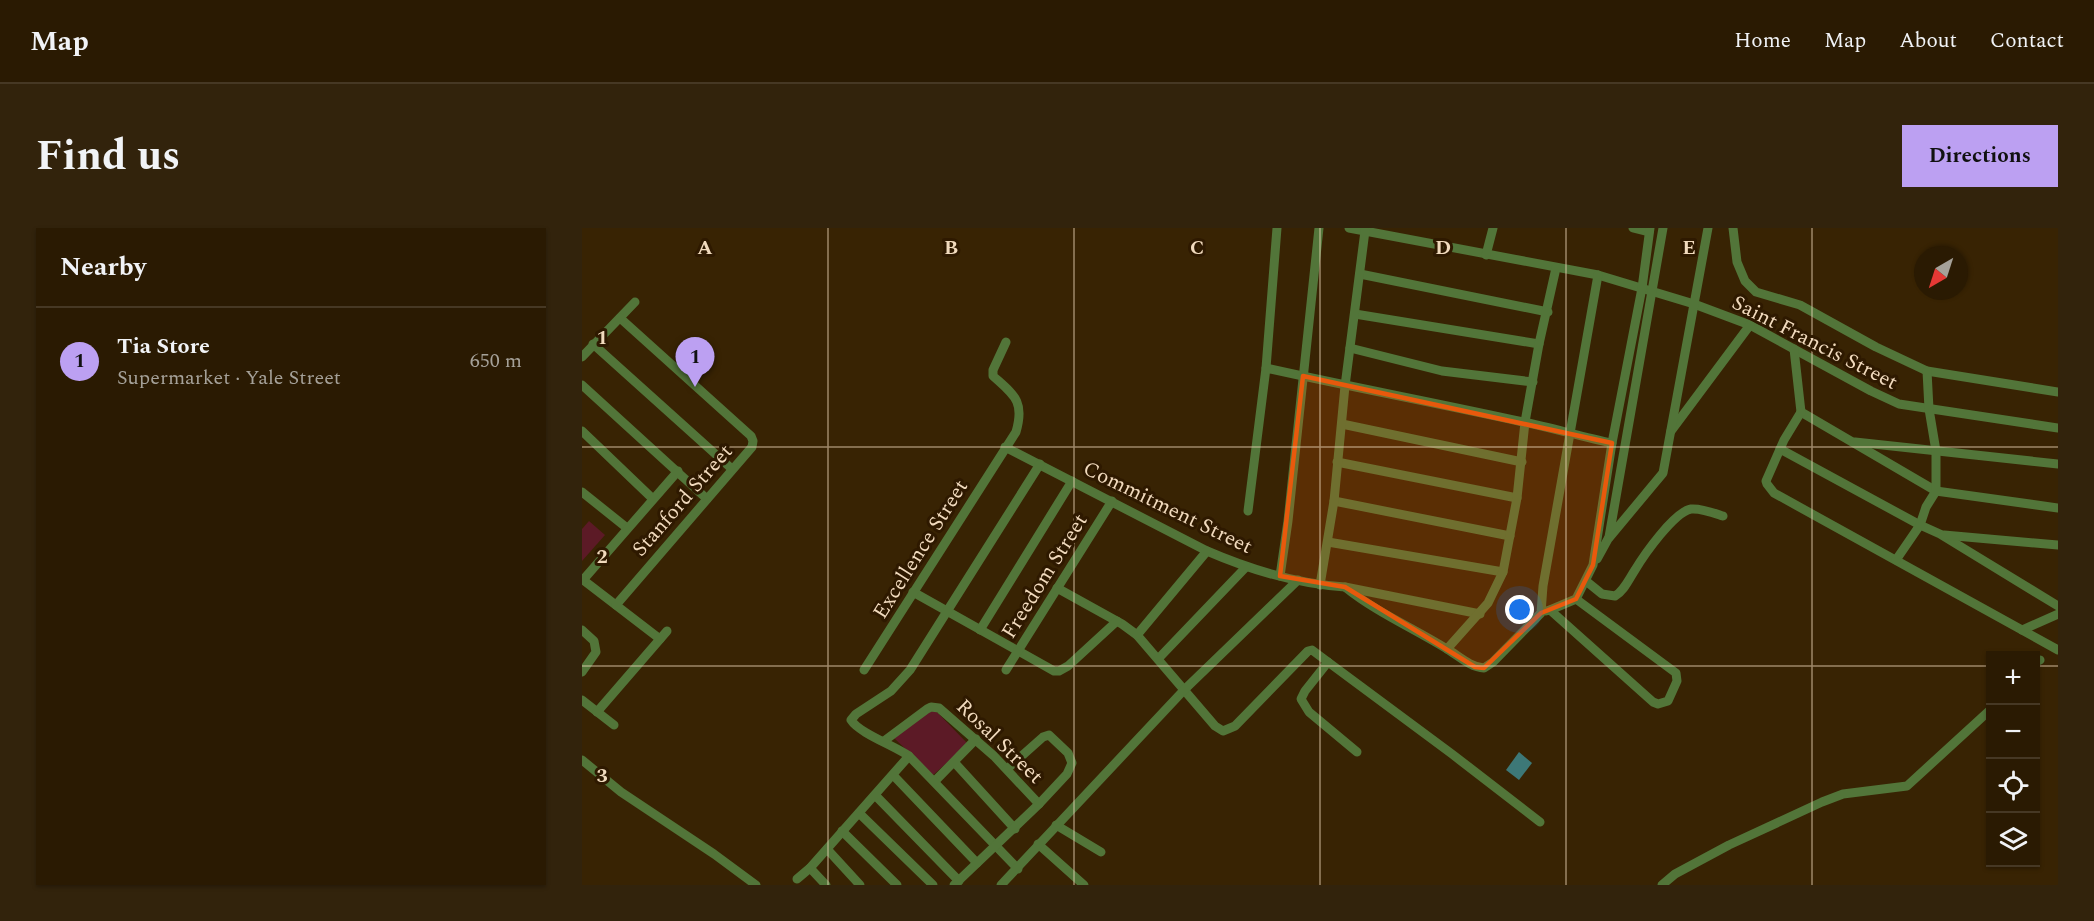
<!DOCTYPE html>
<meta charset="utf-8">
<style>
:root{--surface:#2a1a02;--page:#32230c;--text:#f1f3f6;--muted:#a5a199;--line:#463824;--accent:#bca0f2}
body{margin:0;font-family:Spectral,serif;background:var(--page);color:var(--text)}
.controls{position:absolute;right:18px;bottom:18px;display:grid;overflow:hidden;border-radius:0px;box-shadow:0 2px 4px #0004}
.controls button{width:54px;height:54px;display:grid;place-items:center;padding:0;border:0;border-bottom:2px solid var(--line);background:var(--surface);color:var(--text);font:30px sans-serif}
.compass{position:absolute;left:1332px;top:18px;width:54px;height:54px;border-radius:50%;background:var(--surface);box-shadow:0 2px 4px #0004;rotate:219deg}
.you{position:absolute;left:938px;top:382px;width:21px;height:21px;margin:-15px;border:4px solid #fff;border-radius:50%;background:#1a73e8;box-shadow:0 0 0 9px #1a73e833}
.badge{display:grid;place-items:center;width:39px;height:39px;border-radius:50%;background:var(--accent);color:#111;font-size:20px;font-weight:700}
.pin{position:absolute;translate:-50% -50px;filter:drop-shadow(0 2px 3px #0008)}
.pin::after{content:'';position:absolute;top:32px;width:21px;height:18px;background:inherit;clip-path:polygon(0 0,100% 0,50% 100%)}
.list{margin:0;padding:0;list-style:none}
h2{display:flex;justify-content:space-between;align-items:center;height:78px;margin:0;padding:0 24px;font-size:26px}
h2 small{font-size:20px;font-weight:400;color:var(--muted)}
.list li{display:grid;grid-template-columns:39px 1fr auto;gap:18px;align-items:center;box-sizing:border-box;height:108px;padding:0 24px;border-top:2px solid var(--line)}
.list b{display:block;font-size:22px;white-space:nowrap}
.list p{margin:0;font-size:20px;white-space:nowrap;color:var(--muted)}
.list em{font-size:20px;font-style:normal;color:var(--muted)}
.icon{flex:none;width:33px;height:33px;fill:none;stroke:currentColor;stroke-width:2;stroke-linecap:round;stroke-linejoin:round}
.map{position:relative;flex:none;width:1476px;height:657px;overflow:hidden;border-radius:0px}
header{display:flex;align-items:center;gap:36px;box-sizing:border-box;height:84px;padding:0 30px;background:var(--surface);border-bottom:2px solid var(--line)}
header strong{font-size:28px}
nav{display:flex;gap:33px;margin-inline-start:auto;font-size:21px}
.intro{display:flex;align-items:center;justify-content:space-between;box-sizing:border-box;height:144px;padding:0 36px}
h1{margin:0;font-size:42px}
.button{padding:15px 27px;border-radius:0px;background:var(--accent);color:#111;font-size:21px;font-weight:700}
main{display:flex;gap:36px;padding:0 36px}
aside{flex:1;background:var(--surface);border-radius:0px;box-shadow:0 2px 4px #0004}
.map>svg:first-child{display:block}
.green{fill:#5c1a26}
.water{fill:#3d7877}
.lines{fill:none;stroke-linecap:round;stroke-linejoin:round}
.minor{stroke:#527539;stroke-width:9}
.marked{fill:#e8590c;fill-opacity:0.2;stroke:#e8590c;stroke-width:4.5;stroke-linejoin:round}
.grid{fill:none;stroke:#f1dabd;stroke-width:1.5;stroke-opacity:0.55}
.labels{text-anchor:middle;stroke-width:6;stroke-linejoin:round;paint-order:stroke}
.street-label{font-size:21px;fill:#f1dabd;stroke:#2e1900}
.grid-label{font-size:20px;text-anchor:middle;font-weight:bold;fill:#f1dabd;stroke:#2e1900;stroke-width:6;stroke-linejoin:round;paint-order:stroke}
</style>
<header>
<strong>Map</strong>
<nav><a>Home</a><a>Map</a><a>About</a><a>Contact</a></nav>
</header>
<div class="intro"><h1>Find us</h1><a class="button">Directions</a></div>
<main>
<aside>
<h2>Nearby<small></small></h2>
<ul class="list">
<li><span class="badge">1</span><div><b>Tia Store</b><p>Supermarket · Yale Street</p></div><em>650 m</em></li>
</ul>
</aside>
<div class="map">
<svg width="1476" height="657" viewBox="0 0 1476 657">
<rect width="100%" height="100%" fill="#382303"/>
<!-- green -->
<g class="green">
<path d="M7,293L23,307L0,333V301Z"/>
<path d="M350,479L386,516L351,547L312,510Z"/>
</g>
<!-- water -->
<path class="water" d="M937,524L950,535L937,552L924,542Z"/>
<g class="lines">
<!-- minor -->
<g class="minor">
<path d="M767,0L1016,47L1112,76L1168,97L1289,163L1317,176L1476,200"/>
<path d="M1051,0L1067,4"/>
<path d="M1151,0L1155,34L1163,53L1174,64L1218,77L1294,119L1345,143L1476,164"/>
<path d="M904,27L911,0"/>
<path d="M778,46L966,84"/>
<path d="M773,86L957,116"/>
<path d="M11,116L150,241"/>
<path d="M768,120L860,143L951,154"/>
<path d="M1212,121L1219,184L1354,263L1476,280"/>
<path d="M0,129L53,74"/>
<path d="M684,140C769,159 855,175 941,194C971,200 1000,209 1030,215"/>
<path d="M0,157L125,271"/>
<path d="M1219,184L1202,212L1184,253L1185,256L1192,265L1476,422"/>
<path d="M760,196L940,234"/>
<path d="M0,203L71,271"/>
<path d="M1089,203L1168,97"/>
<path d="M1273,214L1476,236"/>
<path d="M423,219L625,323C669,342 715,356 763,359L898,386"/>
<path d="M1198,221L1338,297L1358,306L1476,378"/>
<path d="M755,234L935,270"/>
<path d="M0,264L45,300"/>
<path d="M752,273L928,308"/>
<path d="M666,283L684,140L695,0"/>
<path d="M1362,307L1476,317"/>
<path d="M1027,309L1081,0"/>
<path d="M746,314L921,344"/>
<path d="M1015,331L1026,311L1081,245L1126,0"/>
<path d="M1314,332L1338,297L1344,279L1354,263V223L1347,181L1345,143"/>
<path d="M698,348L706,293L737,0"/>
<path d="M0,351L78,411"/>
<path d="M1,352L96,243"/>
<path d="M1004,353L1020,366L1033,368C1042,363 1047,351 1053,342C1062,327 1092,284 1109,281C1119,280 1132,285 1141,288"/>
<path d="M738,357L752,273L763,158L783,3"/>
<path d="M763,359C794,384 831,400 865,421C877,428 888,439 902,440L911,434L959,385L961,358L1016,47"/>
<path d="M475,360L540,396L555,407L633,498L641,503L653,498L726,423L730,422L746,434L870,526L958,594"/>
<path d="M331,364L472,443H477L486,438L535,393"/>
<path d="M34,377L170,219L171,213L169,208L38,90"/>
<path d="M968,382L994,371L1011,337L1030,215L1060,60L1068,0"/>
<path d="M964,383L968,382L1071,474L1076,476L1086,473L1095,453L1094,445L994,371"/>
<path d="M0,402L12,413L14,424L0,444"/>
<path d="M398,402L490,253"/>
<path d="M1440,402L1476,386"/>
<path d="M555,407L625,323"/>
<path d="M865,421L906,375L921,344L935,270L943,194L957,116L974,40"/>
<path d="M576,431L664,339"/>
<path d="M746,434L723,463L719,471L727,484L775,524"/>
<path d="M1454,434L1458,432"/>
<path d="M282,442L434,204C443,173 432,167 411,148V142L424,114"/>
<path d="M424,442L530,273"/>
<path d="M0,472L32,497"/>
<path d="M15,484L85,403"/>
<path d="M302,513L345,481L349,479L357,480L412,528L457,576"/>
<path d="M0,532L39,564L132,626L174,657"/>
<path d="M372,534L433,601"/>
<path d="M311,547L395,635"/>
<path d="M353,553L394,511"/>
<path d="M293,567L377,653"/>
<path d="M277,585L351,657"/>
<path d="M474,597L519,624"/>
<path d="M260,603L315,657"/>
<path d="M456,616L502,657"/>
<path d="M245,621L278,657"/>
<path d="M228,640L244,657"/>
<path d="M436,641L327,528C313,518 277,505 269,492L274,486L309,463L328,442L458,236"/>
<path d="M215,651L228,640L327,528"/>
<path d="M372,657L457,576L485,546L490,535L486,525L467,507L461,509L425,541"/>
<path d="M419,657L602,462L716,352"/>
<path d="M1080,657L1093,646L1147,617L1240,574L1261,566L1325,558L1408,482"/>
</g>
</g>
<!-- marked area -->
<path class="marked" d="M721,148L1030,215L1011,337L994,371L959,385L902,440L893,439L763,359L698,348Z"/>
<!-- grid -->
<path class="grid" d="M246,0V657M492,0V657M738,0V657M984,0V657M1230,0V657M0,219H1476M0,438H1408M1454,438H1476"/>
<g class="labels">
<!-- street labels -->
<g class="street-label">
<text transform="translate(1233 114) rotate(27)" y="7">Saint Francis Street</text>
<text transform="translate(100 272) rotate(-49)" y="7">Stanford Street</text>
<text transform="translate(586 279) rotate(26)" y="7">Commitment Street</text>
<text transform="translate(338 321) rotate(-58)" y="7">Excellence Street</text>
<text transform="translate(462 348) rotate(-58)" y="7">Freedom Street</text>
<text transform="translate(418 513) rotate(44)" y="7">Rosal Street</text>
</g>
</g>
<g class="grid-label">
<text x="123" y="26">A</text>
<text x="369" y="26">B</text>
<text x="615" y="26">C</text>
<text x="861" y="26">D</text>
<text x="1107" y="26">E</text>
<text x="20" y="116">1</text>
<text x="20" y="335">2</text>
<text x="20" y="554">3</text>
</g>
</svg>
<div class="controls">
<button>+</button>
<button>−</button>
<button><svg class="icon" aria-label="locate" viewBox="0 0 24 24"><circle cx="12" cy="12" r="6"/><path d="M12 2v4M12 18v4M2 12h4M18 12h4"/></svg></button>
<button><svg class="icon" aria-label="layers" viewBox="0 0 24 24"><path d="M12 4l9 5-9 5-9-5zM3 14l9 5 9-5"/></svg></button>
</div>
<svg class="compass" viewBox="-18 -18 36 36"><path d="M0-13l5 13h-10z" fill="#e53935"/><path d="M0 13l5-13h-10z" fill="#a5a199"/></svg>
<div class="you"></div>
<div class="pin badge" style="left:113px;top:159px">1</div>
</div>
</main>
